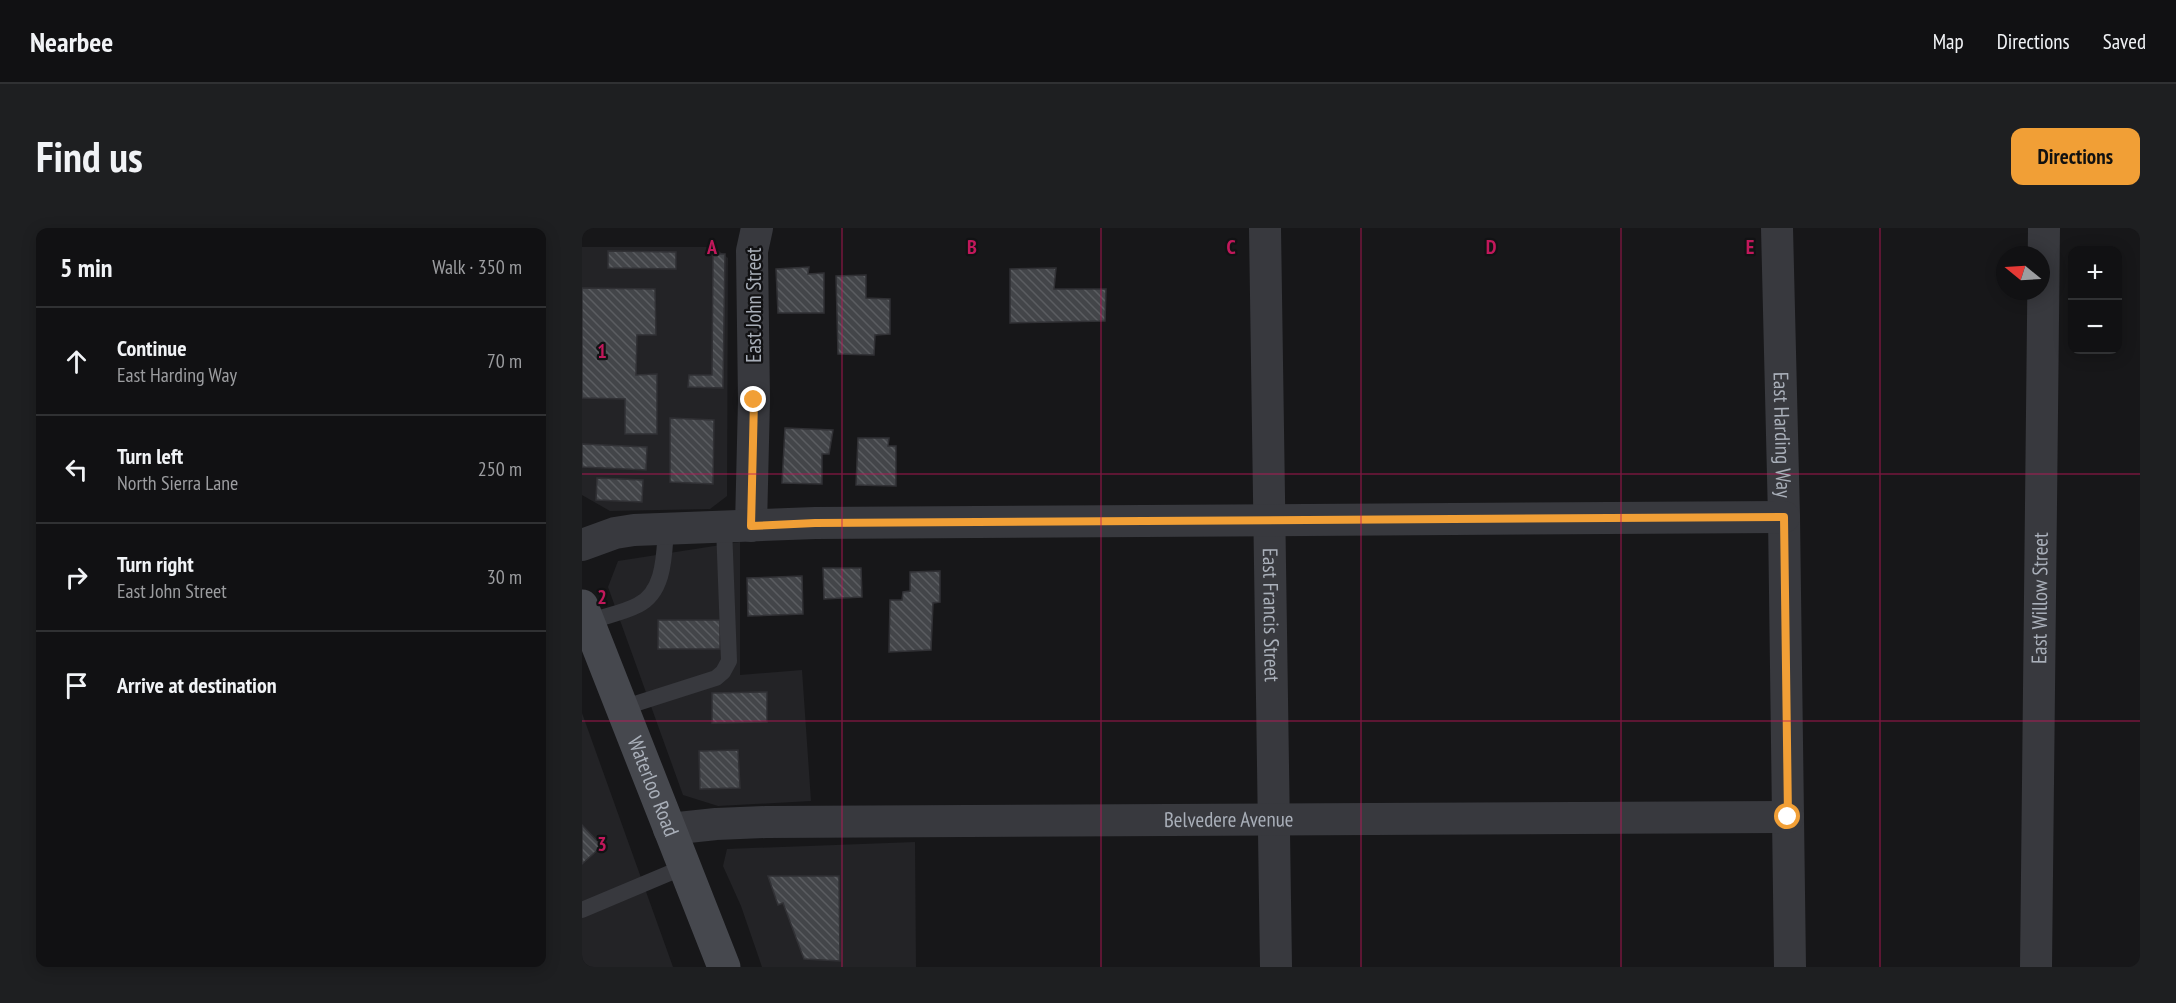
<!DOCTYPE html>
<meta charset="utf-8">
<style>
:root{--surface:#111113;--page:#1e1f21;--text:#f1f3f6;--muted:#9c9da0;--line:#303133;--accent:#f19f36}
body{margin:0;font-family:"PT Sans Narrow",sans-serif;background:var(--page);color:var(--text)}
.controls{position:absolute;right:18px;top:18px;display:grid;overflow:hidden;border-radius:12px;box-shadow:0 3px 15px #0003}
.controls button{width:54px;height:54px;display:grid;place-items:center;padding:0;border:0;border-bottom:2px solid var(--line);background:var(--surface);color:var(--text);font:30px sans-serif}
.compass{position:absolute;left:1414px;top:18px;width:54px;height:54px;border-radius:50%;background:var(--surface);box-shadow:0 3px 15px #0003;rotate:288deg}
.stop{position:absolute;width:18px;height:18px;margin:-14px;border:4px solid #f19f36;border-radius:50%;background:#fff}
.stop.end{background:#f19f36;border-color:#fff;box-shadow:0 2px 6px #0008}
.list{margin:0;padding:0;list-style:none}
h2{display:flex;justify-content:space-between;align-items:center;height:78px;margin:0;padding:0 24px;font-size:26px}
h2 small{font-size:20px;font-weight:400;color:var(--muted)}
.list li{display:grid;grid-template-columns:39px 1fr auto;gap:18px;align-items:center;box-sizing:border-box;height:108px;padding:0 24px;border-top:2px solid var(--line)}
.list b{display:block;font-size:22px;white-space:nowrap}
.list p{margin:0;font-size:20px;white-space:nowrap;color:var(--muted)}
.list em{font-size:20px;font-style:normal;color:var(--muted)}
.icon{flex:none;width:33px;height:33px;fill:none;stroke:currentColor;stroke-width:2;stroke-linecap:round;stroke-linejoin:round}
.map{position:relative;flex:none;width:1558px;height:739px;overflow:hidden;border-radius:12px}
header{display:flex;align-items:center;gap:36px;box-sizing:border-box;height:84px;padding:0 30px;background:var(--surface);border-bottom:2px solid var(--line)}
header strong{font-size:28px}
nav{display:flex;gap:33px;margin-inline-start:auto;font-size:21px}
.intro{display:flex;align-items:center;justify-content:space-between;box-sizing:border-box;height:144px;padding:0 36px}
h1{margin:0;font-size:42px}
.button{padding:15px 27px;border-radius:12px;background:var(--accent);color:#111;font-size:21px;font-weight:700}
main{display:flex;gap:36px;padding:0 36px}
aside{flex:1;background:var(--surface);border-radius:12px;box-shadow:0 3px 15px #0003}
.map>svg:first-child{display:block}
.built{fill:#232326}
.building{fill:url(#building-back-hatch);stroke:#313135;stroke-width:1.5}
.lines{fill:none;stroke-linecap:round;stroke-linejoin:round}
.lane{stroke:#38393e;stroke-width:16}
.street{stroke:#38393e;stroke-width:32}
.secondary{stroke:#46484e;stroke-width:33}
.route{stroke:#f19f36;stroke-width:8}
.grid{fill:none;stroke:#c2185b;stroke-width:1.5;stroke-opacity:0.55}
.labels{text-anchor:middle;stroke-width:4.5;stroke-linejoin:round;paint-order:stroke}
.street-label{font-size:21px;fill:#a9afb9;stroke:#121214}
.grid-label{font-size:20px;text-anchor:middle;font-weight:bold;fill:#c2185b;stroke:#121214;stroke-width:4.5;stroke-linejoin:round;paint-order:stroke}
</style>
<header>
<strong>Nearbee</strong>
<nav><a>Map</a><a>Directions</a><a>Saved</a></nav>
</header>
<div class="intro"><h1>Find us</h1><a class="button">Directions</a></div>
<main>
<aside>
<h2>5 min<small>Walk · 350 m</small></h2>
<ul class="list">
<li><svg class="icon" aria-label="ahead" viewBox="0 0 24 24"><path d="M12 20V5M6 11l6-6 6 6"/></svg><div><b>Continue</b><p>East Harding Way</p></div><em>70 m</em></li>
<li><svg class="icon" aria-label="left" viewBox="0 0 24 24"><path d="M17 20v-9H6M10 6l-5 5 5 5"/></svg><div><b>Turn left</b><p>North Sierra Lane</p></div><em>250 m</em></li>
<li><svg class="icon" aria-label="right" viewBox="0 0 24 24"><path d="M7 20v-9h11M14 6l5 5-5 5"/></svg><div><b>Turn right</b><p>East John Street</p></div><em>30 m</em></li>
<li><svg class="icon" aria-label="arrive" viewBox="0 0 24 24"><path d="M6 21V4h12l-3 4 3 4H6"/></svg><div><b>Arrive at destination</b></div></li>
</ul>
</aside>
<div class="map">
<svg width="1558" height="739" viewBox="0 0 1558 739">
<defs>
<pattern id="building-back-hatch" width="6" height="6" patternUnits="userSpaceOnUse" patternTransform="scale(1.5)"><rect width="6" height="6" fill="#434549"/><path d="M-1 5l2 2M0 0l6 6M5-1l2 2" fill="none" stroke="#5b5d61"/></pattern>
</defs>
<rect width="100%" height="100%" fill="#171719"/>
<!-- built -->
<g class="built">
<path d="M0,19H132L146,30L145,268L128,281L28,283L0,267Z"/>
<path d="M158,314V447L220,442L229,573L136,578L101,567L26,359L36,333Z"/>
<path d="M0,485L91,739H0Z"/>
<path d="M333,614L334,739H180L159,678L141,638L145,621Z"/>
</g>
<!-- building -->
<g class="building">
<path d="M26,23L94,24V41L26,40Z"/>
<path d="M131,26H143L141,160L106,159L107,147H130Z"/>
<path d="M227,39L226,46L242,45V85H196L194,41Z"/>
<path d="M474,40L472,61H524L523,93L428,95V41Z"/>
<path d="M284,47V70L308,71V106L293,107L292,127L256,126L254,48Z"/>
<path d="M0,60L73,61L74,107H55L54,147L75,146V206H43V171L0,170Z"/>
<path d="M88,190L132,192L131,256L88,254Z"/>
<path d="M203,200L251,202L247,226H240V256L200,255Z"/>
<path d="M276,210H307L306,218H314V258L274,257Z"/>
<path d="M0,216L65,219L64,242L0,239Z"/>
<path d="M15,250L61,252L60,274L14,272Z"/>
<path d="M241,340H279L280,369L242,371Z"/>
<path d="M358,343V374L351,375L349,422L307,424L308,372H320L321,364L328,363V344Z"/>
<path d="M220,348L221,386L166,388L165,350Z"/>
<rect x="76" y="392" width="62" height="29"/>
<path d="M185,464V494L130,495V465Z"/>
<path d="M156,522L158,560L118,561L117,523Z"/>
<path d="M0,597L20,618L0,636Z"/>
<path d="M186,648H257L258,733L222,731L201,675L196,677Z"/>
</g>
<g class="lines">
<!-- lane -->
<g class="lane">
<path d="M6,394C22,388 41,385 56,377C83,364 82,326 84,301"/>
<path d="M40,480L134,450L141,444L147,433L142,299"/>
<path d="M0,682L102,639"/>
</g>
<!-- street -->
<g class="street">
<path id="s1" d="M683,0L694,739"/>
<path id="s2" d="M1195,0L1202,289L1208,739"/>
<path d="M169,298L172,172L170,23L175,0"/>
<path d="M0,317L33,305L52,302L233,295L1202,289"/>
<path id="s3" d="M87,601L134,596L184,594L1206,589"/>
<path id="s4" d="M1454,739L1462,0"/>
</g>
<!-- secondary -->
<path class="secondary" id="s5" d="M0,378L142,739"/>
</g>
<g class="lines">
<!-- route -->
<path class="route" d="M172,172L169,298L233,295L1202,289L1206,589"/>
</g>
<!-- grid -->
<path class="grid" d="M260,0V739M519,0V739M779,0V739M1039,0V739M1298,0V739M0,246H1558M0,493H1558"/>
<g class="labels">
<!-- street labels -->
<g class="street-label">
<text transform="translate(172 77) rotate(-90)" y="7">East John Street</text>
<text dy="7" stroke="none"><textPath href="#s2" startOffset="207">East Harding Way</textPath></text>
<text dy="7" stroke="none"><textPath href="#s4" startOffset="369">East Willow Street</textPath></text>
<text dy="7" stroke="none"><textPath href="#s1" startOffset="387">East Francis Street</textPath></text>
<text dy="7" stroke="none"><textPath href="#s5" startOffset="194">Waterloo Road</textPath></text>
<text dy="7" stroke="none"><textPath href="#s3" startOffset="560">Belvedere Avenue</textPath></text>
</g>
</g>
<g class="grid-label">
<text x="130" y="26">A</text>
<text x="390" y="26">B</text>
<text x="649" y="26">C</text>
<text x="909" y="26">D</text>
<text x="1168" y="26">E</text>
<text x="20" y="130">1</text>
<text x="20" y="376">2</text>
<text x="20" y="623">3</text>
</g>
</svg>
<div class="controls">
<button>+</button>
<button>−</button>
</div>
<svg class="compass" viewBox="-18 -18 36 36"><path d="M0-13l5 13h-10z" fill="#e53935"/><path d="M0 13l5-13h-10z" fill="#9c9da0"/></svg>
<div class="stop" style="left:1206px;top:589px"></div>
<div class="stop end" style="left:172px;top:172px"></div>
</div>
</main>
